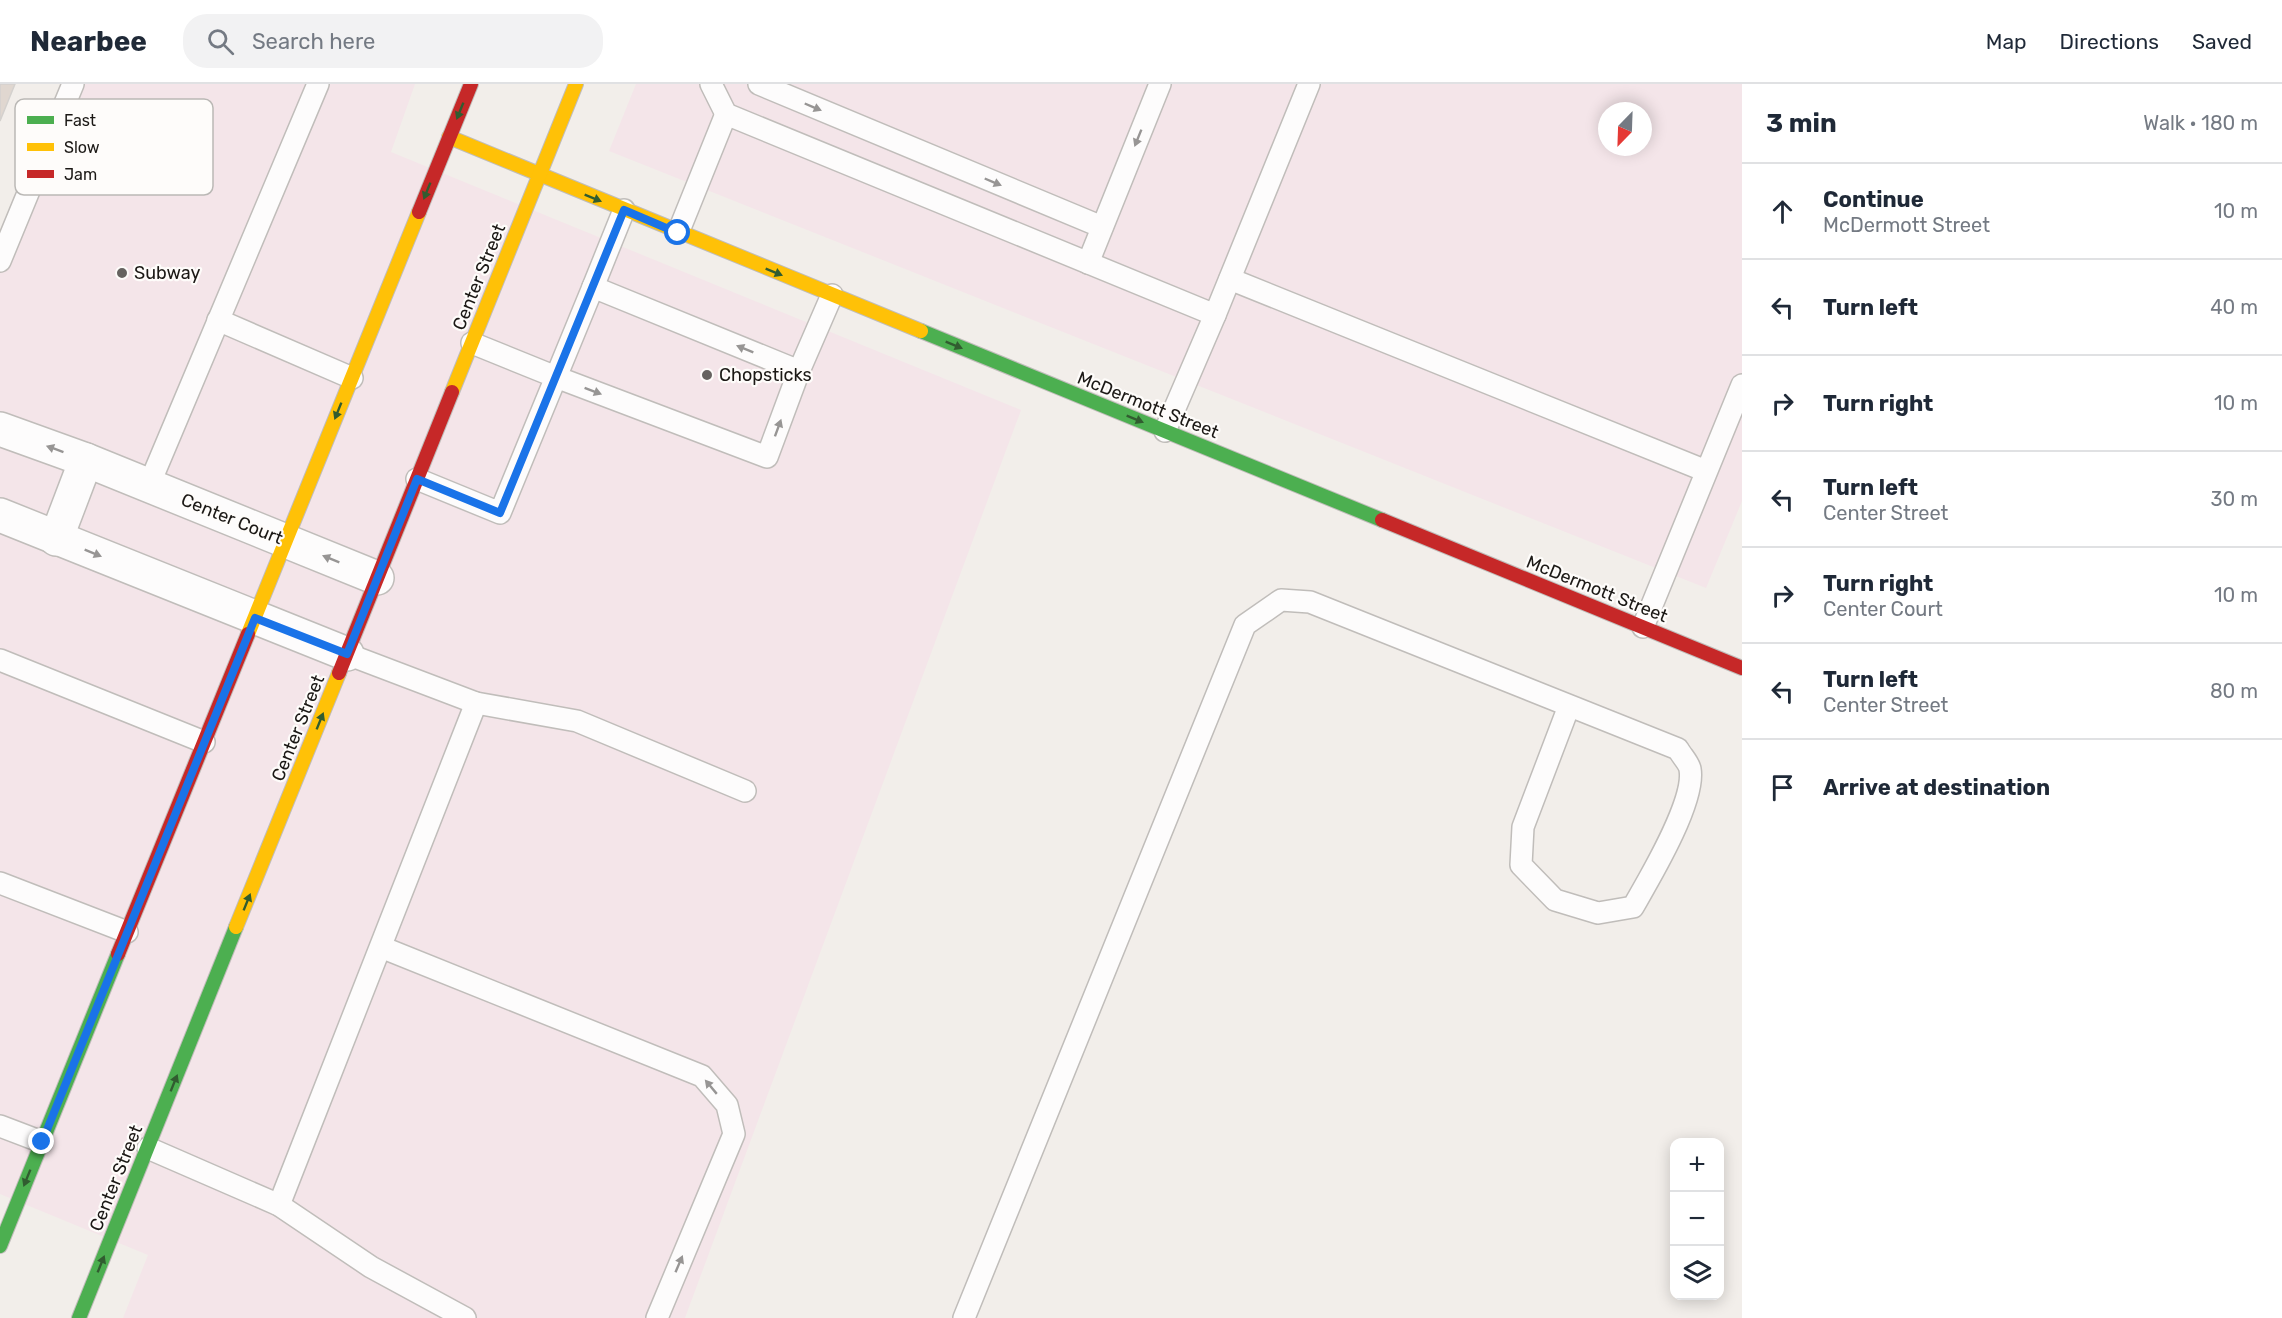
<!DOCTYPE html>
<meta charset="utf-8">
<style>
:root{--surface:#fff;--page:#f2f2f3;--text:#1f2937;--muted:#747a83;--line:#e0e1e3}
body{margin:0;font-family:Rubik,sans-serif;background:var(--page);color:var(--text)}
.controls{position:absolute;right:18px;bottom:18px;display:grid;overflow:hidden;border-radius:12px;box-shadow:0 3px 15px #0003}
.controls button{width:54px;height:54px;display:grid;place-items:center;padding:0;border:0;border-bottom:2px solid var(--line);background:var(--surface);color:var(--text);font:30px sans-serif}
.compass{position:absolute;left:1598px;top:18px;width:54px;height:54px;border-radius:50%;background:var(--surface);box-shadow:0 3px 15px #0003;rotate:203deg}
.stop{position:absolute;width:18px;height:18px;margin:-14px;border:4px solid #1a73e8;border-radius:50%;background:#fff}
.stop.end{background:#1a73e8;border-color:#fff;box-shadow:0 2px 6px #0008}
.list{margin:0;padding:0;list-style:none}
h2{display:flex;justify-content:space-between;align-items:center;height:78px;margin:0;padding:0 24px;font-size:26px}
h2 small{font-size:20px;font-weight:400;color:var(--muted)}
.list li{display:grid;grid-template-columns:39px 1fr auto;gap:18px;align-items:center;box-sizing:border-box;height:96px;padding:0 24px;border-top:2px solid var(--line)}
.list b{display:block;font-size:22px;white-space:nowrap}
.list p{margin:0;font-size:20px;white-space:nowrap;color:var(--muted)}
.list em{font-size:20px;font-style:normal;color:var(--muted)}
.icon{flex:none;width:33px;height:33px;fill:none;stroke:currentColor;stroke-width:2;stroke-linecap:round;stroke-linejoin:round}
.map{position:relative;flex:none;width:1742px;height:1234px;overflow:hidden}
header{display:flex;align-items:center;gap:36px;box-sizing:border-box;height:84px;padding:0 30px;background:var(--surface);border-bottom:2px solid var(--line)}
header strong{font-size:28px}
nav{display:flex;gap:33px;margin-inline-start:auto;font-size:21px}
.search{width:420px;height:54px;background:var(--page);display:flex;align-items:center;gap:15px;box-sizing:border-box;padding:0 21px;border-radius:24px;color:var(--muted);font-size:22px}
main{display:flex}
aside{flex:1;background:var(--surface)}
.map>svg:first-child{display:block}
.commercial{fill:#f4e5e9;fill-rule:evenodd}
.building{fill:#e0d7d0;stroke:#d4d1ce;stroke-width:1.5}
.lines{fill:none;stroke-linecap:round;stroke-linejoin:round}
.lane-casing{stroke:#c0bdba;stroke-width:24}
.street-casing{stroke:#c0bdba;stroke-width:36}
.fast-casing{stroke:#c0bdba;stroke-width:16}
.slow-casing{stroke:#c0bdba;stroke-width:16}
.jam-casing{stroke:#c0bdba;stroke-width:16}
.lane{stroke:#fdfcfc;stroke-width:21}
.street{stroke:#fdfcfc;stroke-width:33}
.fast{stroke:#4caf50;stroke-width:14}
.slow{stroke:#ffc107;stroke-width:14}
.jam{stroke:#c62828;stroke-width:14}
.oneway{fill:#979594}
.oneway2{fill:#315c30}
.route{stroke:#1a73e8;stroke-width:8}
.poi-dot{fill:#666360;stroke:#fefcfa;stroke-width:2}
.labels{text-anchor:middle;stroke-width:4.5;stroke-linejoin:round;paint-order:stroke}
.poi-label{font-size:18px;fill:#1b1815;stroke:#fefcfa;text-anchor:start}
.street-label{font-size:18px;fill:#1b1815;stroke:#fefcfa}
.key{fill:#fefcfa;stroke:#bab8b5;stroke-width:1.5}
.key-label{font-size:16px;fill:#1b1815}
</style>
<header>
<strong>Nearbee</strong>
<div class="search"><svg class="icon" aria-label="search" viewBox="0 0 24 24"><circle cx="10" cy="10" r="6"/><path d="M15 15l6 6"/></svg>Search here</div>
<nav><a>Map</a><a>Directions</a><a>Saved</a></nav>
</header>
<main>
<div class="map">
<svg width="1742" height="1234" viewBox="0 0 1742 1234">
<rect width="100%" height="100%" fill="#f2eeea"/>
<!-- commercial -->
<g class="commercial">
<path d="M63,0H415L391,68L1021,326L685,1234H123L148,1171L0,1110V155Z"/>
<path d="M636,0H1742V417L1706,504L609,67ZM1607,27H1643V63H1607Z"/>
</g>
<!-- building -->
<path class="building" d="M0,0H15L0,37Z"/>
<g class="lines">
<!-- lane casing -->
<g class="lane-casing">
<g id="lane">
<path d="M711,0L726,30L1215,231"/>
<path d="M759,0L1102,143"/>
<path d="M678,149L726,30"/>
<path d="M0,177L73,0"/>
<path d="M1088,179L1160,0"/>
<path d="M1230,195L1706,387"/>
<path d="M593,203L624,126"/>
<path d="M218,236L352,294"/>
<path d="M799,287L593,203L556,293L767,373L799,287L832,211"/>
<path d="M1165,347L1215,231L1309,0"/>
<path d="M417,395L500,429L556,293L472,259"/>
<path d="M149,401L318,0"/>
<path d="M1643,543L1742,301"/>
<path d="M347,570L476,619L577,637L745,707"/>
<path d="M0,576L204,658"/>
<path d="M0,799L127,848"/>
<path d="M381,863L702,992L727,1021L734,1050L657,1234"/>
<path d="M0,1042L42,1058"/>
<path d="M148,1064L279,1121L371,1183L465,1234"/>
<path d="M279,1121L476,619"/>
<path d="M964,1234L1245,541L1281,516L1310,518L1678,665C1681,671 1689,679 1690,685C1696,717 1649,795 1633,823L1598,829L1555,816L1521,781L1523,743L1569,622"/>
</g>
</g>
<!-- street casing -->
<g class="street-casing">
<g id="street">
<path d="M0,345L86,376L377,494"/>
<path d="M0,431L347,570"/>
<path d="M56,455L86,376"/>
</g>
</g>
<!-- fast casing -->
<g class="fast-casing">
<g id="fast">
<path d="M921,247L1382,436"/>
<path d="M0,1162L118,870"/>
<path d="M79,1234L236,843"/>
</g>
</g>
<!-- slow casing -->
<g class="slow-casing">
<g id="slow">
<path d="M449,53L921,247"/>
<path d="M452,308L576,0"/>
<path d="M248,550L419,128"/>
<path d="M236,843L339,589"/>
</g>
</g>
<!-- jam casing -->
<g class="jam-casing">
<g id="jam">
<path d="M419,128L471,0"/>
<path d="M1382,436L1742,584"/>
<path d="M339,589L452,308"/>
<path d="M118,870L248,550"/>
</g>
</g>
<!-- lane -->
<use href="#lane" class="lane"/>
<!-- street -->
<use href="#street" class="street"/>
<!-- fast -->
<use href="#fast" class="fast"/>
<!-- slow -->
<use href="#slow" class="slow"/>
<!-- jam -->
<use href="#jam" class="jam"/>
</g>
<!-- one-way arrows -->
<defs><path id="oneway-solid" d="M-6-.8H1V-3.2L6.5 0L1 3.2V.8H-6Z" transform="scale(1.5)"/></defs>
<g class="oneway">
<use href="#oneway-solid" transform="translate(813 23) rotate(23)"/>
<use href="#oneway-solid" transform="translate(1138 54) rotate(112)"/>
<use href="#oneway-solid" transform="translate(993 98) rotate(23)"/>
<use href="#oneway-solid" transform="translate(745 265) rotate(-158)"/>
<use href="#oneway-solid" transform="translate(593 307) rotate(21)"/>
<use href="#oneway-solid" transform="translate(778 344) rotate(-70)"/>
<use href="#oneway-solid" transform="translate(55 365) rotate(-160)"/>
<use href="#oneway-solid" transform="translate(93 469) rotate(22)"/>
<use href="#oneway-solid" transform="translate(331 475) rotate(-158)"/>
<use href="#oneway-solid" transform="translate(711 1003) rotate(-130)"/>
<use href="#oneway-solid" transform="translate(679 1180) rotate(-67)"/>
</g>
<g class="oneway2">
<use href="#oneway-solid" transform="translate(460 27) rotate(112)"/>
<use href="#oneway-solid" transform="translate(427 107) rotate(112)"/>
<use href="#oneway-solid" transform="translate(593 114) rotate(22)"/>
<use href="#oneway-solid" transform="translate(774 188) rotate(22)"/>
<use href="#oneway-solid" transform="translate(954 261) rotate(22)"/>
<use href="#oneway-solid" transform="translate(338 327) rotate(112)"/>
<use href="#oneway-solid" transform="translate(1135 335) rotate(22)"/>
<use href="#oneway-solid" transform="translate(320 637) rotate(-68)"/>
<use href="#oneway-solid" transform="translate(247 818) rotate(-68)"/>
<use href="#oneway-solid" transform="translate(174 999) rotate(-68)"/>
<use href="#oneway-solid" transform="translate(27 1094) rotate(112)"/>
<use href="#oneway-solid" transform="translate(101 1180) rotate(-68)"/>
</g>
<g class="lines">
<!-- route -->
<path class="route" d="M42,1058L255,534L347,570L417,395L500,429L624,126L678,149"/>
</g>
<!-- markers -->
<g class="poi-dot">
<circle cx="122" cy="189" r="6"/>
<circle cx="707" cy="291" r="6"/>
</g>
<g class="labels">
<!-- poi labels -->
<g class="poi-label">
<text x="134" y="195">Subway</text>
<text x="719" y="297">Chopsticks</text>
</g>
<!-- street labels -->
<g class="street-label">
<text transform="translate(479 193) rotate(-68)" y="6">Center Street</text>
<text transform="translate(1148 321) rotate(22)" y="6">McDermott Street</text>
<text transform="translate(232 435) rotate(22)" y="6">Center Court</text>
<text transform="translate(1597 505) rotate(22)" y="6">McDermott Street</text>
<text transform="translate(298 644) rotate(-68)" y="6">Center Street</text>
<text transform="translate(116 1094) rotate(-68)" y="6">Center Street</text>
</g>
</g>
<!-- legend -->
<rect x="15" y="15" width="198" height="96" rx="9" class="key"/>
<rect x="27" y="32" width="27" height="8" fill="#4caf50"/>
<rect x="27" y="59" width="27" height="8" fill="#ffc107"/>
<rect x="27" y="86" width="27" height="8" fill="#c62828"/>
<g class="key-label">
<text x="64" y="42">Fast</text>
<text x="64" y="69">Slow</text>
<text x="64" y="96">Jam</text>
</g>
</svg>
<div class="controls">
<button>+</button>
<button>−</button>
<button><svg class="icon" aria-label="layers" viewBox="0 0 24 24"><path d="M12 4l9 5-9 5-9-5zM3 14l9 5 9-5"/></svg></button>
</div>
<svg class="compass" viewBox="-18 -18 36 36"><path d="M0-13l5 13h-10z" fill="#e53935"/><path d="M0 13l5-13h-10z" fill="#747a83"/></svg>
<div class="stop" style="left:678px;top:149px"></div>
<div class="stop end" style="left:42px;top:1058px"></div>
</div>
<aside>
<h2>3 min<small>Walk · 180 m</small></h2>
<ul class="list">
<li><svg class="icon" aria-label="ahead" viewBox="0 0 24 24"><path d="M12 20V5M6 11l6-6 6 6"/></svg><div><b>Continue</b><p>McDermott Street</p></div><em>10 m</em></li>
<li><svg class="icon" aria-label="left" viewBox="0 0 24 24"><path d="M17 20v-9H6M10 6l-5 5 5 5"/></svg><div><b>Turn left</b></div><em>40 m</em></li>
<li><svg class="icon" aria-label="right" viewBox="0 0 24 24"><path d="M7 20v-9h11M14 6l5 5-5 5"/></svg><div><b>Turn right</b></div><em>10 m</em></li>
<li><svg class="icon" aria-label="left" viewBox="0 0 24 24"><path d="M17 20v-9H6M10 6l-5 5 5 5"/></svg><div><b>Turn left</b><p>Center Street</p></div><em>30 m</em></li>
<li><svg class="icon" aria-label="right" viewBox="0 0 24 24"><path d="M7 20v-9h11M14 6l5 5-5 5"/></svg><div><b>Turn right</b><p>Center Court</p></div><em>10 m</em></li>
<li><svg class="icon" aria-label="left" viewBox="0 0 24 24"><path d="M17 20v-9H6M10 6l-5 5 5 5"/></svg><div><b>Turn left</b><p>Center Street</p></div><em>80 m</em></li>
<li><svg class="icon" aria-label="arrive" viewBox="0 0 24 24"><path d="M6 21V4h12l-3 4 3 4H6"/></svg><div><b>Arrive at destination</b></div></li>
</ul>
</aside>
</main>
